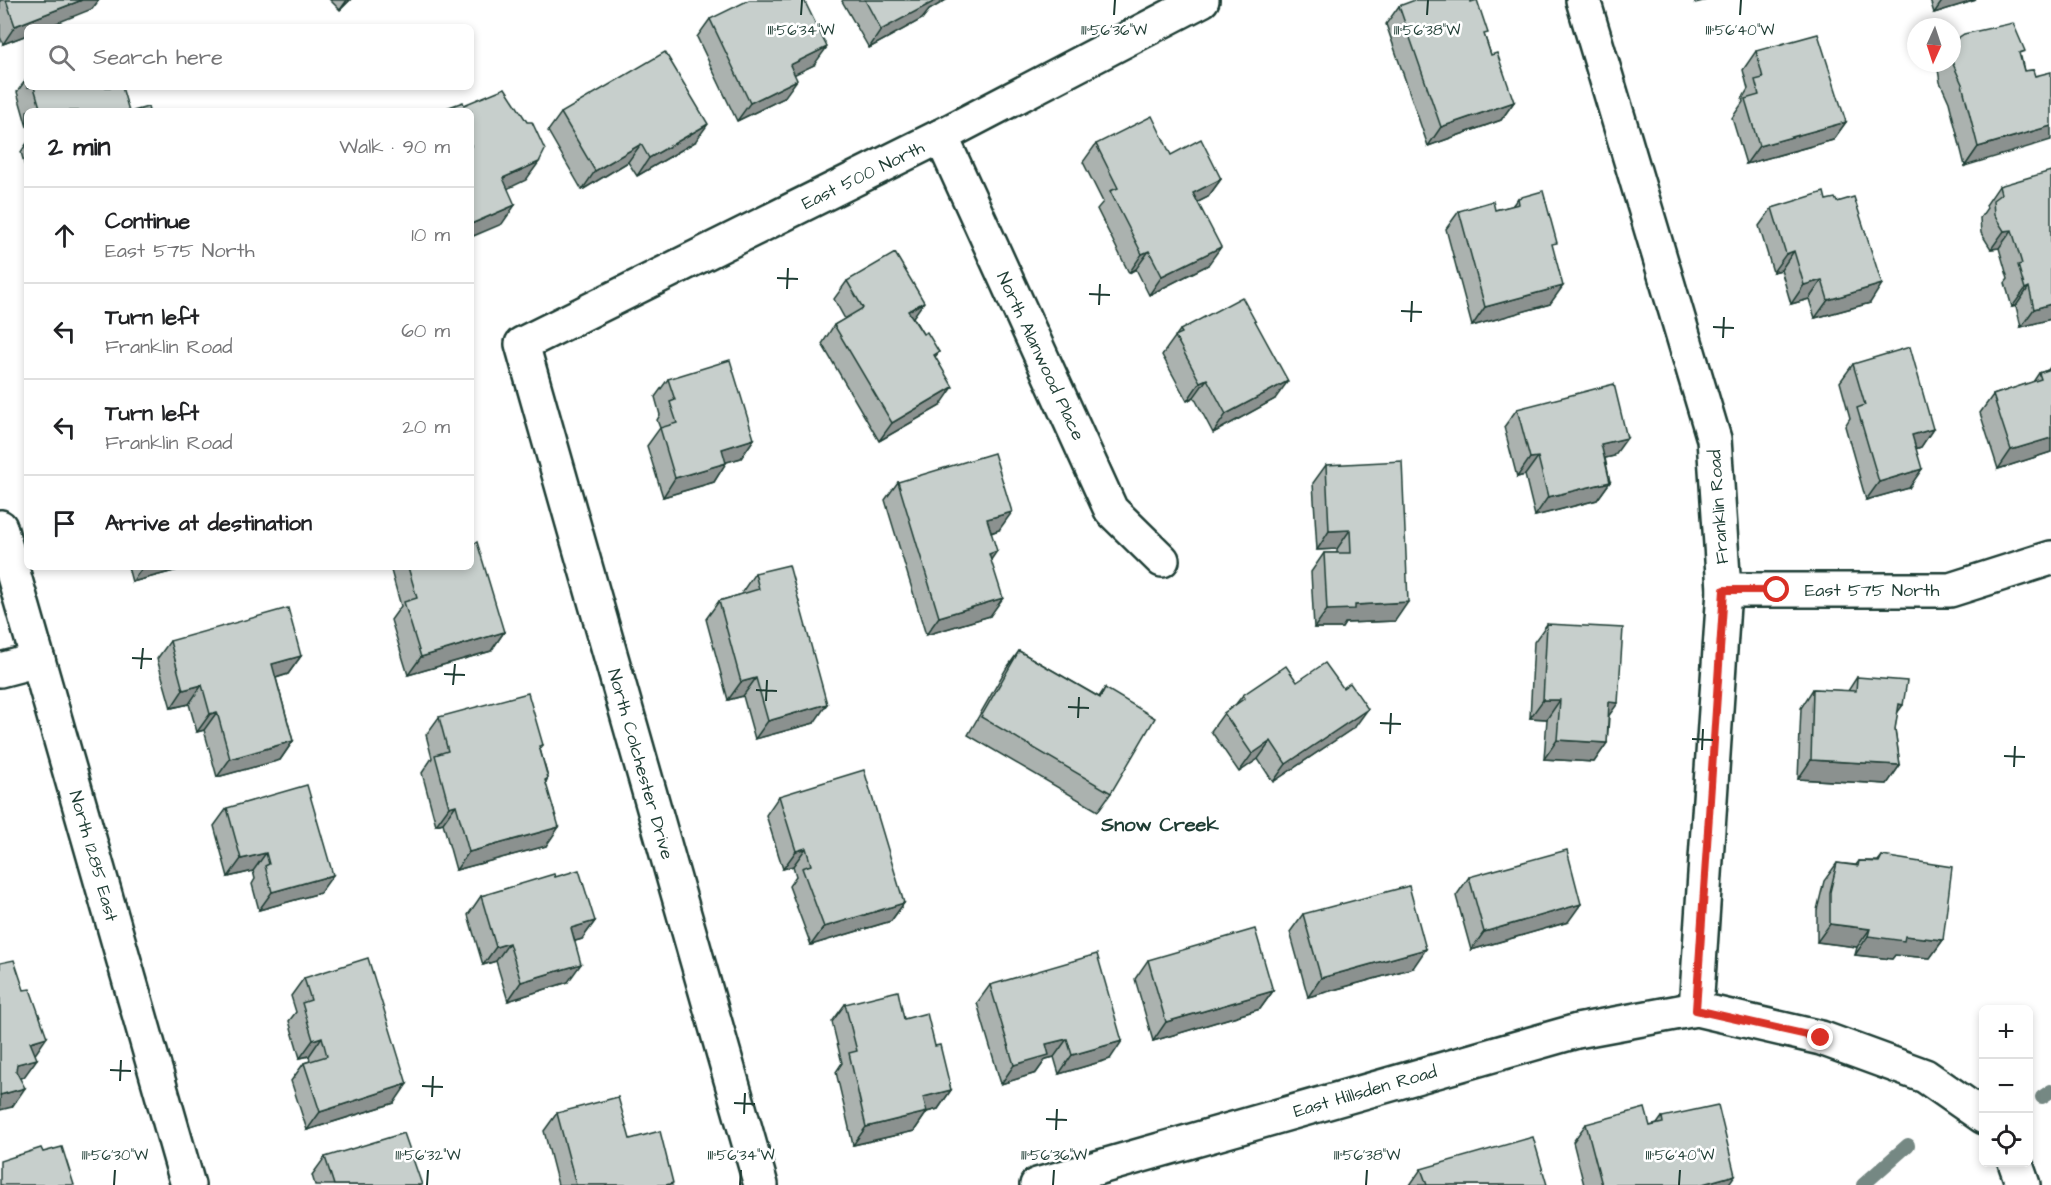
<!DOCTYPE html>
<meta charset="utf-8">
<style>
:root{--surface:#fff;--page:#f2f2f2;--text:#202124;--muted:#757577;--line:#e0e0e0}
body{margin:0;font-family:"Architects Daughter",sans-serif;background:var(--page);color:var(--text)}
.controls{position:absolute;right:18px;bottom:18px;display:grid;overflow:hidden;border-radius:9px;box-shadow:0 3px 9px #0003}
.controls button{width:54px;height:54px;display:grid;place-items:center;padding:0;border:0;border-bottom:2px solid var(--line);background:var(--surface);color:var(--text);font:30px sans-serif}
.compass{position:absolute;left:1907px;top:18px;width:54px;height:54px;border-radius:50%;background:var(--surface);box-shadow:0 3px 9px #0003;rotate:183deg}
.stop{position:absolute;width:18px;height:18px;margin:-14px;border:4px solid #d93025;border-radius:50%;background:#fff}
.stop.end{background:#d93025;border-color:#fff;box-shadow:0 2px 6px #0008}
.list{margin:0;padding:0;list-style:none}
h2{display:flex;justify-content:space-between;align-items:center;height:78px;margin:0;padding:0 24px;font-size:26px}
h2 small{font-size:20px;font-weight:400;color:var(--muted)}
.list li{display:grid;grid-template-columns:39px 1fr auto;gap:18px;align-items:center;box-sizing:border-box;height:96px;padding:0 24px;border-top:2px solid var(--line)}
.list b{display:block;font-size:22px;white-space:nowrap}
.list p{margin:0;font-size:20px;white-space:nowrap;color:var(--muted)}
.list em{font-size:20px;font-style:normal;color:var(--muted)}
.icon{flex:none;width:33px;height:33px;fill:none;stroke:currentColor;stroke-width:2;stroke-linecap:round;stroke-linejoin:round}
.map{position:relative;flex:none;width:2051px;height:1185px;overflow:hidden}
.search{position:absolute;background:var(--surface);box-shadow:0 3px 9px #0003;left:24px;top:24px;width:450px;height:66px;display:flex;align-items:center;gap:15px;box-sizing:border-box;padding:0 21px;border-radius:9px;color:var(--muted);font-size:22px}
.panel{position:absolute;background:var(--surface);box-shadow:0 3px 9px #0003;left:24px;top:108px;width:450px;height:462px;border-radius:9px}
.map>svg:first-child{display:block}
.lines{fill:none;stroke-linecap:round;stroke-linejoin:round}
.stream{stroke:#758883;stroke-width:14}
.minor-casing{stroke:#1f3d34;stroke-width:38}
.minor{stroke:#fff;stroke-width:33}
.wall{fill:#abb2af;stroke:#1f3d34;stroke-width:1.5}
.shaded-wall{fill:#8b918f;stroke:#1f3d34;stroke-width:1.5}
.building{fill:#c7cfcc;stroke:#1f3d34;stroke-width:1.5}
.route{stroke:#d93025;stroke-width:8}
.ticks{fill:none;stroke:#1f3d34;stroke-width:2}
.labels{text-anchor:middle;stroke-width:5;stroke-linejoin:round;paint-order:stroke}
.street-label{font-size:18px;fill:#1f3d34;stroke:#fff}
.neighbourhood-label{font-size:20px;font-weight:bold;fill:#1f3d34;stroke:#fff}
.ticks-label{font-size:15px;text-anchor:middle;fill:#1f3d34;stroke:#fff;stroke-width:5;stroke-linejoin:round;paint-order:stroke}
</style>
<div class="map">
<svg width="2051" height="1185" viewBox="0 0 2051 1185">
<rect width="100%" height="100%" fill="#fff"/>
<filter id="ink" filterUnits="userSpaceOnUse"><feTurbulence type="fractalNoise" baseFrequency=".0167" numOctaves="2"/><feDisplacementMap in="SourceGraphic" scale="12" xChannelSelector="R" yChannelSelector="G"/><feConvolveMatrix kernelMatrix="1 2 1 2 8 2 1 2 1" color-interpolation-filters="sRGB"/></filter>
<g filter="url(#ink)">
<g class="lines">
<!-- stream -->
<g class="stream">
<path d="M2042,1097L2051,1091"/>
<path d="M1863,1185L1908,1145"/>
</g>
<!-- minor casing -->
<g class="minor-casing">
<g id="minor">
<path d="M1583,0L1714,439L1724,590L1696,1009"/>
<path d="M941,136L1111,510L1162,560"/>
<path d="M0,527L188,1185"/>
<path d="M1724,590H1950L2051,558"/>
<path d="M0,670L38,660"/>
<path d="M2015,1162L2023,1185"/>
<path d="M761,1185L522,344L941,136L1202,0"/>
<path d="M1037,1185L1577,1031L1696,1009L1821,1038L1925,1076L1984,1117"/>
</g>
</g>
<!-- minor -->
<use href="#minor" class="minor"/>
</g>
<!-- wall -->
<g class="wall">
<path d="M0,0H99L92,9L27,27V35L3,44L0,37Z"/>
<path d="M330,0H350L340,10Z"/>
<path d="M843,0H946L929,10L922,19L869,48L842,1Z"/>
<path d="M1930,0H1976L1934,13Z"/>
<path d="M1399,6L1485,37L1491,55L1514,102L1501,120L1428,146L1386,24Z"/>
<path d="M710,19L814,65L794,74L784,98L737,121L697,37Z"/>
<path d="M1952,42L2021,57L2024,71L2033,70L1965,166L1949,102L1940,82L1937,63H1952Z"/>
<path d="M1756,51L1846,122L1833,140L1746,164L1732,118L1743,102L1742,99L1748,89L1743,70Z"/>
<path d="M27,78V87H34L129,111H27V127L17,92Z"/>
<path d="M561,113L695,142L637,176L628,162L582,190L548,131Z"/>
<path d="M27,143V174L21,152Z"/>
<path d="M1096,144L1171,155L1221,179L1208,197L1198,202L1208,265L1149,295L1136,269L1129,273L1097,209L1103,202L1083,162Z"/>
<path d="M1999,186L2051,319L2021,327L2016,306L2012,307L2005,283L2008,279L1999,248L1991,249L1981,233L1980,218L1987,208L1986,205Z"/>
<path d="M1518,198L1550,304L1472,326L1446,229L1459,211L1495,210L1512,206Z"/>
<path d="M1826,200L1870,303L1815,318L1809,299L1791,304L1781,270L1773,272L1759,226L1772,208Z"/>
<path d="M847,281L913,317L923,334L939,352L935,357L940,406L879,441L822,344L834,325L845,319L834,299Z"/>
<path d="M1180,330L1275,399L1213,433L1194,397L1187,401L1162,355Z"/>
<path d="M1853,364L1933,429L1921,447L1916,449L1909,488L1866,500L1845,426L1850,418L1840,382Z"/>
<path d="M2051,366V452L1998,469L1980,413L1993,395L2033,382L2039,373L2048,370Z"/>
<path d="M668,379L754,439L741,458L726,462L714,482L663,497L647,446L660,428L657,420L660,415L655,397Z"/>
<path d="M1517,409L1614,456L1605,458L1610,482L1597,500L1535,516L1525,475L1517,477L1504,427Z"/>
<path d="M1326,465L1395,621L1345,623L1342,628H1314L1311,572L1324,553H1337V549L1317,550L1313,483Z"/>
<path d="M898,482L999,530L991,533L990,616L926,635L885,500Z"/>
<path d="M128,567H189L132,582Z"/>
<path d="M390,567H471L504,632L491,651L408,675L391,620L401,606Z"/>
<path d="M755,573L814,723L755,739L743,696L728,700L706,619L719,601L743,594L742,592Z"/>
<path d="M1547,624L1609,717L1607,743L1594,762L1544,759L1547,719L1530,718L1534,642Z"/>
<path d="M170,641L301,656L288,674L276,678L293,741L280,760L217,777L204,730L197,732L189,704L171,708L157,659Z"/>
<path d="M1019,651L1099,697L1105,688L1111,793L1098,811L968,735L1006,669Z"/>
<path d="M1857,677L1897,713L1895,729L1900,765L1887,784L1798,779L1801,708L1813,689L1848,691Z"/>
<path d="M1297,682L1355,727L1273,782L1258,759L1239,772L1211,731L1224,713L1236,704L1243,695Z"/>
<path d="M439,717L543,745L540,749L548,778L546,782V846L456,870L443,823L436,825L422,773L432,758L426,735Z"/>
<path d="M779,796L904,903L891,921L811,945L789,886L796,876L793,866L783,869L766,815Z"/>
<path d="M227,808L320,893L259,910L252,884L255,879L253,871L228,877L214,826Z"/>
<path d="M1882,856L1943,940L1930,958L1895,955L1892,959L1855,955L1857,947L1817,942V910L1824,881L1837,863L1856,865L1859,861H1878Z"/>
<path d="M555,877L595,921L582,939L575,941L568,982L508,1001L496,961L483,965L468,915L481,896Z"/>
<path d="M1469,877L1568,922L1471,950L1456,896Z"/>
<path d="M1303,914L1413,968L1308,997L1290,932Z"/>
<path d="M1148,960L1273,991L1260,1009L1153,1041L1135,979Z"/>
<path d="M304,978L394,1103L307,1130L291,1081L304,1063L310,1061L309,1056L300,1058L289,1021L296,1012L291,996Z"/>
<path d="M990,985L1110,1059L1059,1074L1054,1057L1046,1059L1036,1073L1001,1084L977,1003Z"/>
<path d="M845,1004L904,1019L935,1046L951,1090L938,1109L927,1112L914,1131L853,1145L836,1072L842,1063L832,1022Z"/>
<path d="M557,1113L630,1139L672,1185H558L544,1131Z"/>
<path d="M1662,1117L1728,1185H1584L1573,1142L1586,1124L1650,1126L1657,1124Z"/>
<path d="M325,1157L422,1185H315L312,1175Z"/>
<path d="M1421,1169L1547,1185H1410Z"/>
</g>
<!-- shaded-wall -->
<g class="shaded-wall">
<path d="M82,0H99L92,9L47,27H27V35L3,44L15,26Z"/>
<path d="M347,0H350L340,10Z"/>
<path d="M930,0H946L929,10L922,19L869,48L881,30Z"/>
<path d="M1697,0H1707L1695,3Z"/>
<path d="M1943,0H1976L1934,13Z"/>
<path d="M827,47L814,65L777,83L790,65Z"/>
<path d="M797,80L784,98L737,121L750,103Z"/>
<path d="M1514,102L1501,120L1428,146L1441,127Z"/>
<path d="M1846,122L1833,140L1746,164L1759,146Z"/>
<path d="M708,124L695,142L637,176L649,158Z"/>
<path d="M2051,126V140L1965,166L1978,147Z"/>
<path d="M641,144L628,162L582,190L595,171Z"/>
<path d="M539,162L526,180L490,197L503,178Z"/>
<path d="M1221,179L1208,197L1180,211L1193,193Z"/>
<path d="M515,205L502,224L471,237V224Z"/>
<path d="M2012,230L1999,248L1991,249L2004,231Z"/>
<path d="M1221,247L1208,265L1149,295L1162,276Z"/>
<path d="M1149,251L1136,269L1129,273L1142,254Z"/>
<path d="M1794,251L1781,270L1773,272L1786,254Z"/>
<path d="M1822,280L1809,299L1791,304L1804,285Z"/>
<path d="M1882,284L1870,303L1815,318L1828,300Z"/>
<path d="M1563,286L1550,304L1472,326L1485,307Z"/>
<path d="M2029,287L2016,306L2012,307L2025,289Z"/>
<path d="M924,302L911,320L908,311Z"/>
<path d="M2051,304V319L2021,327L2034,309Z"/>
<path d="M1207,379L1194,397L1187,401L1200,382Z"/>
<path d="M1288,381L1275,399L1213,433L1226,414Z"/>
<path d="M953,387L940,406L879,441L892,423Z"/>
<path d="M1933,429L1921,447L1899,453L1912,435Z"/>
<path d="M1627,438L1614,456L1588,462L1601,444Z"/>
<path d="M2051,438V452L1998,469L2011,450Z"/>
<path d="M754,439L741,458L709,467L722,449Z"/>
<path d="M1538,457L1525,475L1517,477L1530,458Z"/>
<path d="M726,463L714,482L663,497L675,478Z"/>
<path d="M1922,469L1909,488L1866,500L1879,482Z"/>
<path d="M1610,482L1597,500L1535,516L1548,497Z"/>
<path d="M1012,512L999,530L974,538L987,519Z"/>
<path d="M1350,530L1337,549L1317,550L1329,531Z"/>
<path d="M997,551L984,570L989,554Z"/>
<path d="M143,567H189L132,582Z"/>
<path d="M1003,598L990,616L926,635L939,617Z"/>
<path d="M1408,602L1395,621L1345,623L1342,628H1314L1327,610L1355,605Z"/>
<path d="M504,632L491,651L408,675L421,657Z"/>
<path d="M301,656L288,674L259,683L272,664Z"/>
<path d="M756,678L743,696L728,700L741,682Z"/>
<path d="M202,685L189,704L171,708L183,690Z"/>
<path d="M1543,700H1560L1547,719L1530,718Z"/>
<path d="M1609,702L1618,703L1605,721Z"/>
<path d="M827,704L814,723L755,739L768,721Z"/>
<path d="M1899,704L1903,705L1890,723Z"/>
<path d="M1368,709L1355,727L1273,782L1286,764Z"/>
<path d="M217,712L204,730L197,732L210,714Z"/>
<path d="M1557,740L1607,743L1594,762L1544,759Z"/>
<path d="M293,741L280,760L217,777L230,759Z"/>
<path d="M1271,741L1258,759L1239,772L1252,754Z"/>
<path d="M1811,760L1900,765L1887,784L1798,779Z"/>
<path d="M456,805L443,823L436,825L449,807Z"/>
<path d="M559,827L546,846L456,870L469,852Z"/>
<path d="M806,848L793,866L783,869L796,851Z"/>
<path d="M266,853L253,871L228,877L241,859Z"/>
<path d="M333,875L320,893L259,910L272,892Z"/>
<path d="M904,903L891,921L811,945L824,927Z"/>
<path d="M1581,904L1568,922L1471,950L1484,932Z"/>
<path d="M595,921L582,939L558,946L571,928Z"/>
<path d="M1830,924L1870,929L1857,947L1817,942Z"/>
<path d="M1868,936H1905L1943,940L1930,958L1895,955L1892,959L1855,955Z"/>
<path d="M509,943L496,961L483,965L496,947Z"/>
<path d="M1426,949L1413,968L1308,997L1321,978Z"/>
<path d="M581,964L568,982L508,1001L521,982Z"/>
<path d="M1273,991L1260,1009L1153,1041L1166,1022Z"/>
<path d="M47,1037L34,1056L30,1042Z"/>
<path d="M322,1037L309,1056L300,1058L313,1040Z"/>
<path d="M1067,1039L1054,1057L1046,1059L1036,1073L1001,1084L1014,1065L1046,1044Z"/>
<path d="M1122,1041L1110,1059L1059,1074L1072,1055Z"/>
<path d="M37,1059L24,1077L4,1082L17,1064Z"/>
<path d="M407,1084L394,1103L307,1130L320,1112Z"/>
<path d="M25,1088L12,1107L0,1110V1095Z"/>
<path d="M951,1090L938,1109L910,1116L923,1097Z"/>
<path d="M927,1112L914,1131L853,1145L866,1127Z"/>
<path d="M1735,1175L1728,1185H1699Z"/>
</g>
<!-- building -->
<g class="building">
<path d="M6,0H82L15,26Z"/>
<path d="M749,0H804L827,47L790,65L797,80L750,103L710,19Z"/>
<path d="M865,0H934L935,1L881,30Z"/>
<path d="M1415,0H1471V2L1477,0L1488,33L1484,34L1491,55L1497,53L1514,102L1441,127L1399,6Z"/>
<path d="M2013,23L2025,51L2019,53L2024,71L2033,70L2035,76L2051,72V126L1978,147L1962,84L1953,64L1952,57V42L1964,34Z"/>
<path d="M1818,34L1846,122L1759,146L1745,99L1759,95L1755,80L1763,78L1756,51Z"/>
<path d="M665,52L708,124L649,158L641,144L595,171L561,113Z"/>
<path d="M34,87H122L129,111H41Z"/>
<path d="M505,88L527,122H532L545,150L539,162L503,178L515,205L471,224V111H438L463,102L464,105Z"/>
<path d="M148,107L149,111H133Z"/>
<path d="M1152,116L1171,155L1201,139L1221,179L1193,193L1221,247L1162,276L1149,251L1142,254L1110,191L1118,188L1096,144Z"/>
<path d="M2051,171V304L2034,309L2029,287L2025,289L2018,265L2022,264L2012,230L2004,231L1994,215L1993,200L2001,194L1999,186Z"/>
<path d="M1543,191L1557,243L1552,244L1563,286L1485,307L1459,211L1493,201L1495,210L1519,204L1518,198Z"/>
<path d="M1824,192L1826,200L1835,198L1837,202L1854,197L1882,284L1828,300L1822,280L1804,285L1794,251L1786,254L1772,208Z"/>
<path d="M895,253L924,302L908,311L923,334L927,332L939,352L934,355L953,387L892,423L834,325L863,308L847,281Z"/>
<path d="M1242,297L1288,381L1226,414L1207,379L1200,382L1175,336L1182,333L1180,330Z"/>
<path d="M1910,347L1933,429L1912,435L1922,469L1879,482L1857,408L1865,405L1853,364Z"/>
<path d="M730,360L754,439L722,449L726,463L675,478L660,428L677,423L670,402L675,400L668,379Z"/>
<path d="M2051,369V438L2011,450L1993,395L2041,379L2039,373Z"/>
<path d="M1614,384L1627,438L1601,444L1610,482L1548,497L1538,457L1530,458L1517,409Z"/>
<path d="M994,453L1012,512L987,519L997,551L989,554L1003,598L939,617L898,482Z"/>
<path d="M1402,461L1408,602L1355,605V609L1327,610L1324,553H1351L1350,530L1329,531L1326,465Z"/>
<path d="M471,534L474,544L477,542L504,632L421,657L404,602L417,598L408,567H471Z"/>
<path d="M789,565L827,704L768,721L756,678L741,682L719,601L759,589L755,573Z"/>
<path d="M288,608L301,656L272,664L293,741L230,759L217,712L210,714L202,685L183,690L170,641Z"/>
<path d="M1547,624L1623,628L1618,703L1609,702L1607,743L1557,740L1560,700H1543Z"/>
<path d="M1019,651L1100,698L1105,688L1155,718L1111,793L981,717Z"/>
<path d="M1325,663L1343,688L1350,683L1368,709L1286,764L1271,741L1252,754L1224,713L1245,698L1243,695L1286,666L1297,682Z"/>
<path d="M1857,677L1907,681L1903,705L1899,704L1895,729L1900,765L1811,760L1813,689L1856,691Z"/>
<path d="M528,693L543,745L539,746L548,778L545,780L559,827L469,852L456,805L449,807L435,755L448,751L439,717Z"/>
<path d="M864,770L904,903L824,927L802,868L811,865L806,848L796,851L779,796Z"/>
<path d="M307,785L333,875L272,892L265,866L269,864L266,853L241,859L227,808Z"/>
<path d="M1567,850L1581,904L1484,932L1469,877Z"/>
<path d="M1882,856L1952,867L1943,940L1905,936L1904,941L1868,936L1870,929L1830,924V892L1837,863L1858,866L1859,861L1879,862Z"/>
<path d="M579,870L595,921L571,928L581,964L521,982L509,943L496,947L481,896L554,874L555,877Z"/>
<path d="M1409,886L1426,949L1321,978L1303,914Z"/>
<path d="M1255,929L1273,991L1166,1022L1148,960Z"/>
<path d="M1097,954L1122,1041L1072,1055L1067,1039L1046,1044L1049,1055L1014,1065L990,985Z"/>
<path d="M368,958L407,1084L320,1112L304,1063L327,1056L322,1037L313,1040L302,1003L311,1000L304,978Z"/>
<path d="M14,960L24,990L30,989L47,1037L30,1042L37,1059L17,1064L16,1071L25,1088L0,1095V963Z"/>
<path d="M898,991L904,1019L927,1013L935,1046L940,1045L951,1090L923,1097L927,1112L866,1127L849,1053L857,1051L845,1004Z"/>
<path d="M618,1097L630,1139L660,1131L673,1183L666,1185H576L557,1113Z"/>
<path d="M1718,1105L1735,1175L1699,1185H1602L1586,1124L1645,1108L1650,1126L1663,1123L1662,1117Z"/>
<path d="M404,1133L422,1185H334L325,1157Z"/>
<path d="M1533,1137L1547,1185H1427L1421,1169Z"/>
<path d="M62,1147L74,1185H0V1161L41,1148L43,1152Z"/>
</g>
</g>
<g class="lines" filter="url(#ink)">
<!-- route -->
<path class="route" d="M1777,590H1724L1696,1010L1821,1038"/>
</g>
<!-- ticks -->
<path class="ticks" d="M801,15L802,0M1114,15L1115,0M1427,15L1428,0M1740,15L1741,0M777,278L798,279M787,289L788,268M1089,294L1110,295M1099,305L1100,284M1401,311L1422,312M1411,322L1412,301M1713,327L1734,328M1723,338L1724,317M132,658L152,659M141,669L143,648M444,674L465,675M453,685L455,664M756,690L777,691M766,701L767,680M1068,707L1089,708M1078,718L1079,697M1380,723L1401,724M1390,734L1391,713M1692,739L1713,740M1702,750L1703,729M2004,756L2025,757M2014,767L2015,746M110,1070L131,1071M120,1081L121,1060M422,1086L443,1087M432,1097L433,1076M734,1103L755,1104M744,1114L745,1093M1046,1119L1067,1120M1056,1130L1057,1109M114,1185L115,1170M427,1185L428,1170M740,1185L741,1170M1053,1185L1054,1170M1366,1185L1367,1170M1679,1185L1680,1170"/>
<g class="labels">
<!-- street labels -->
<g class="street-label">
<text transform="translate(863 175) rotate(-26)" y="6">East 500 North</text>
<text transform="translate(1041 356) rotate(65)" y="6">North Alanwood Place</text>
<text transform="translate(1718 507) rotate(-94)" y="6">Franklin Road</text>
<text x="1872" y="596">East 575 North</text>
<text transform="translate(641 764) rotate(74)" y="6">North Colchester Drive</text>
<text transform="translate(94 856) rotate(74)" y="6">North 1285 East</text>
<text transform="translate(1365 1091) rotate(-16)" y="6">East Hillsden Road</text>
</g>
<!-- neighbourhood labels -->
<g class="neighbourhood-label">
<text x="1160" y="831">Snow Creek</text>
</g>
</g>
<g class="ticks-label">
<text x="801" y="35">111°56'34"W</text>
<text x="1114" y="35">111°56'36"W</text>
<text x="1427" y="35">111°56'38"W</text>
<text x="1740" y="35">111°56'40"W</text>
<text x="115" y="1160">111°56'30"W</text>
<text x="428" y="1160">111°56'32"W</text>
<text x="741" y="1160">111°56'34"W</text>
<text x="1054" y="1160">111°56'36"W</text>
<text x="1367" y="1160">111°56'38"W</text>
<text x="1680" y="1160">111°56'40"W</text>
</g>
</svg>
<div class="controls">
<button>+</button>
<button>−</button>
<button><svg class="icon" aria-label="locate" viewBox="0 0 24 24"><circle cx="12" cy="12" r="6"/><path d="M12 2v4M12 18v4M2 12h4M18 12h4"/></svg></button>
</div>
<svg class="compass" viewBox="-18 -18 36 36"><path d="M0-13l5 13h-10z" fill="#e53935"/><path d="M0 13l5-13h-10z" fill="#757577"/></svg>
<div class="stop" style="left:1777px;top:590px"></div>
<div class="stop end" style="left:1821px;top:1038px"></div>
<div class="search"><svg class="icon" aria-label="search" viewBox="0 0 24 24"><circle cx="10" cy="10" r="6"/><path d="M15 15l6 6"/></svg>Search here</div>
<section class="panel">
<h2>2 min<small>Walk · 90 m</small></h2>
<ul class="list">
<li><svg class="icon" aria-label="ahead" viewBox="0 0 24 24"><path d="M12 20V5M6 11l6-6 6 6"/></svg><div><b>Continue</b><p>East 575 North</p></div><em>10 m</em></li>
<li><svg class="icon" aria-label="left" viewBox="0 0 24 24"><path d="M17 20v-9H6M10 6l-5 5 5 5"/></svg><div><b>Turn left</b><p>Franklin Road</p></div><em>60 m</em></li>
<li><svg class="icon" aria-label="left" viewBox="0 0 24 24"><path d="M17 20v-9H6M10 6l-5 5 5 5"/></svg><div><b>Turn left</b><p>Franklin Road</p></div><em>20 m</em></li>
<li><svg class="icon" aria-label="arrive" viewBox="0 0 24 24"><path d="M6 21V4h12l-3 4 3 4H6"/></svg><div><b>Arrive at destination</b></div></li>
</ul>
</section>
</div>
